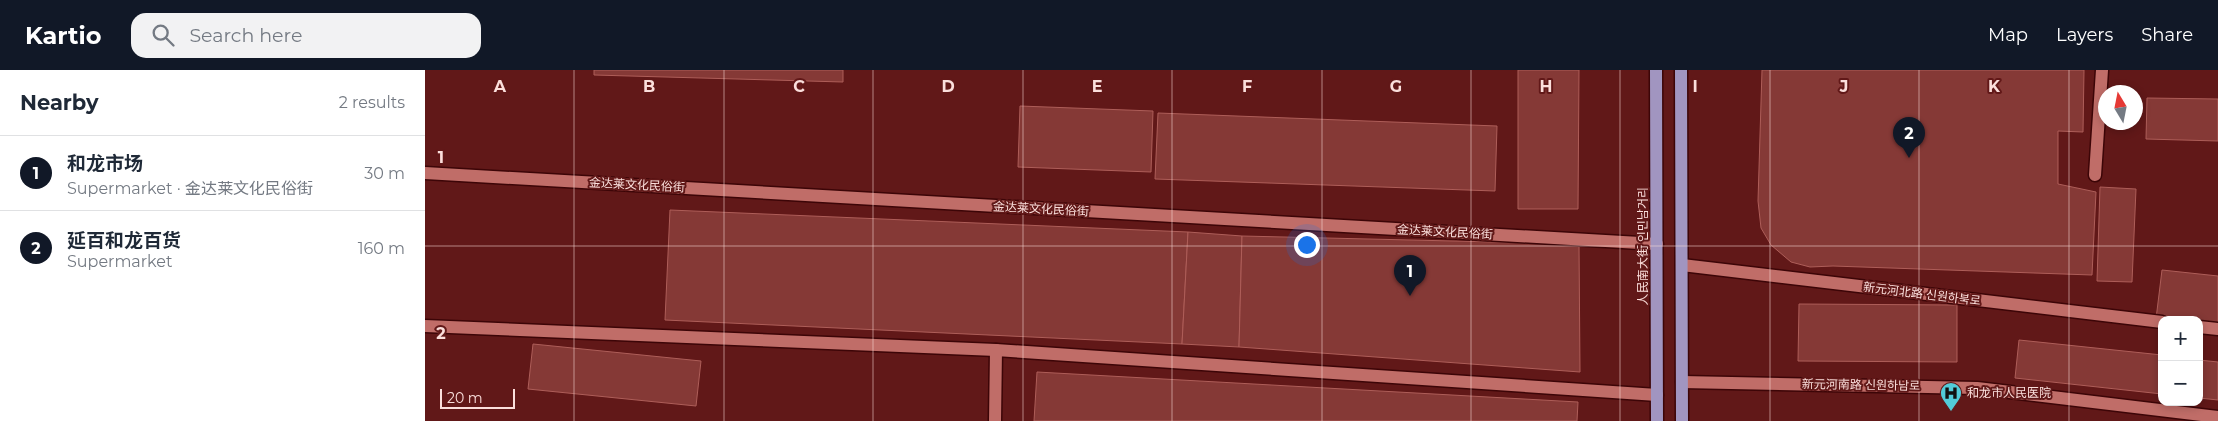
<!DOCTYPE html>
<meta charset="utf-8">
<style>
:root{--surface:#fff;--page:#f2f2f3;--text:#1f2937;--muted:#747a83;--line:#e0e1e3;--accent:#111827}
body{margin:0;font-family:Montserrat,"Noto Sans SC","Noto Sans KR",sans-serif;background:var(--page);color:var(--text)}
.controls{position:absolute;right:15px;bottom:15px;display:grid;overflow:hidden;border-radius:10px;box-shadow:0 2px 8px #0003}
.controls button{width:45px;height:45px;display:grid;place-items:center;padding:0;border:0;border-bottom:1px solid var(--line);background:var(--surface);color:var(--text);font:25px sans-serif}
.compass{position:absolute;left:1673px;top:15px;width:45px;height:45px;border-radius:50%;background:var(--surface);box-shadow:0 2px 8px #0003;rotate:350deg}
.scale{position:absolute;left:15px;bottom:12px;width:75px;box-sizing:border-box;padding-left:5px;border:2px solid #fbdfdc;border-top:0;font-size:14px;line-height:18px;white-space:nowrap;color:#fbdfdc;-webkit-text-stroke:4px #611818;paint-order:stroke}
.you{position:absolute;left:881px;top:174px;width:18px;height:18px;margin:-12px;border:4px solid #fff;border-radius:50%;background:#1a73e8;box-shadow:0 0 0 8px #1a73e833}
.badge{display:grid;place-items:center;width:32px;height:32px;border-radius:50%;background:var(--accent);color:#fff;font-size:16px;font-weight:700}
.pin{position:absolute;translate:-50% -41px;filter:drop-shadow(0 1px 2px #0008)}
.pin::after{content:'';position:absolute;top:26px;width:18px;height:15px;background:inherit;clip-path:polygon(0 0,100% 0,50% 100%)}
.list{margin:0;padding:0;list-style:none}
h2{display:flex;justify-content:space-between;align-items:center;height:65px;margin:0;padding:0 20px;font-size:21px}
h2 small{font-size:16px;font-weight:400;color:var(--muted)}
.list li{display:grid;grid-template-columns:32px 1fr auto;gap:15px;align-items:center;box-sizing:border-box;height:75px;padding:0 20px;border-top:1px solid var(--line)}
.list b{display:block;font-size:19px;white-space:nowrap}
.list p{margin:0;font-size:16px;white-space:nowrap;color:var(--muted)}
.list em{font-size:16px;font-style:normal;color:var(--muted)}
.icon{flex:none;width:28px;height:28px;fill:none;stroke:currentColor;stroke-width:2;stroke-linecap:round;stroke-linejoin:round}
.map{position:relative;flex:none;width:1793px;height:351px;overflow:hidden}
header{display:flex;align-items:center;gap:30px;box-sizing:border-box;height:70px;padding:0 25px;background:var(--accent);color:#fff}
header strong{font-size:24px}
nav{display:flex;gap:28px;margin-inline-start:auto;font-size:18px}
.search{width:350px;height:45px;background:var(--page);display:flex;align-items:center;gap:12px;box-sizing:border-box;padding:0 18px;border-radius:15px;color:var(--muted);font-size:19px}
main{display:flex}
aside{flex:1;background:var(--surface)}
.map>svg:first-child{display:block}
.building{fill:#853936;stroke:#ae5e59}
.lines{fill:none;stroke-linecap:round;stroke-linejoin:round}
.service-casing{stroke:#3c0507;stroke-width:15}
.minor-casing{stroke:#3c0507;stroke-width:15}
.primary-casing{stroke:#3c0507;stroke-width:15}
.service{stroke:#c06d68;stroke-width:12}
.minor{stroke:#c06d68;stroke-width:12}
.primary{stroke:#a195c0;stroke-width:12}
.grid{fill:none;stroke:#fbdfdc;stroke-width:1;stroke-opacity:0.55}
.labels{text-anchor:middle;stroke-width:4;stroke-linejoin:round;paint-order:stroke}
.street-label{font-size:12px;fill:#fbdfdc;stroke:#611818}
.poi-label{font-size:12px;fill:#fbdfdc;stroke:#611818;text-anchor:start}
.grid-label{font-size:16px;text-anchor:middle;font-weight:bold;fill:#fbdfdc;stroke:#611818;stroke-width:4;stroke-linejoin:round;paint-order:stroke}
</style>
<header>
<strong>Kartio</strong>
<div class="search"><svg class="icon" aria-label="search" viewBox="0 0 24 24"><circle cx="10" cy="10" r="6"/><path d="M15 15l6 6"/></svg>Search here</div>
<nav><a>Map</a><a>Layers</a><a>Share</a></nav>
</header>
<main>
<aside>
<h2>Nearby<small>2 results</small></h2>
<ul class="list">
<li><span class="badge">1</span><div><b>和龙市场</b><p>Supermarket · 金达莱文化民俗街</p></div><em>30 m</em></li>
<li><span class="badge">2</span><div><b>延百和龙百货</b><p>Supermarket</p></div><em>160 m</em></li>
</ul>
</aside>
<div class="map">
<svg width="1793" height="351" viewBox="0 0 1793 351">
<rect width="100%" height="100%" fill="#611818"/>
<!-- building -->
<g class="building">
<path d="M169,0H418V12L169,5Z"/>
<path d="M1093,0H1154L1153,139H1093Z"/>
<path d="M1337,0H1659L1658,62L1633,61V114L1671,122L1667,205L1408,196L1385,197L1366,192L1346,175L1336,158L1333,131Z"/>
<path d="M1722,28L1793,29V71L1721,69Z"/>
<path d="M595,36L728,41L726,102L593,97Z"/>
<path d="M733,43L1072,56L1070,121L730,109Z"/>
<path d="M1675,117L1711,119L1707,212L1672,211Z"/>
<path d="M245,140L763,162L757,274L240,250Z"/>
<path d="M763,162L817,166L814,277L757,274Z"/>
<path d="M817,166L1154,174L1155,302L814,277Z"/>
<path d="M1737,200L1793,206V256L1774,254V250L1731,249Z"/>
<path d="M1374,234L1532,235V292L1373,291Z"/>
<path d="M1594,270L1737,285V324L1590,308Z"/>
<path d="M108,274L276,291L271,336L103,319Z"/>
<path d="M1774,290L1793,292V330L1774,328Z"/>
<path d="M612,302L1153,332L1152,351H609Z"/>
</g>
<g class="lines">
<!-- service casing -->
<g class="service-casing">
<path id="service" d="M1670,105L1677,0"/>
</g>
<!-- minor casing -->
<g class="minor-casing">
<g id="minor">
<path d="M0,103L1232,174"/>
<path d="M1257,195L1737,252"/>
<path d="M0,256L571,280L1232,325"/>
<path d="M1774,257L1793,259"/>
<path d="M1257,312L1552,318L1793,347"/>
<path d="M570,351L571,280"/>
</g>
</g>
<!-- primary casing -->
<g class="primary-casing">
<g id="primary">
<path d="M1231,0L1232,351"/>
<path d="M1256,0L1257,351"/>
</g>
</g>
<!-- service -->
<use href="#service" class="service"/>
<!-- minor -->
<use href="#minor" class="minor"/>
<!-- primary -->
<use href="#primary" class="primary"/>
</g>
<!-- grid -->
<path class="grid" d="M149,0V351M299,0V351M448,0V351M598,0V351M747,0V351M897,0V351M1046,0V351M1195,0V351M1345,0V351M1494,0V351M1644,0V351M0,176H1793"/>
<!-- icons -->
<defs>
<g id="hospital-pin" transform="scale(1.125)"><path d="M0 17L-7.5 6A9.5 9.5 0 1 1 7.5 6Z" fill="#52cbd8" stroke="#611818"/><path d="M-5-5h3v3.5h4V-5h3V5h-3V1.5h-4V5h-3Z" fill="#111"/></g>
</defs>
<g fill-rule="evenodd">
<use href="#hospital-pin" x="1526" y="323"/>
</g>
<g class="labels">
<!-- street labels -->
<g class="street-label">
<text transform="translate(212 115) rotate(3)" y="4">金达莱文化民俗街</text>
<text transform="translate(616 139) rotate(3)" y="4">金达莱文化民俗街</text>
<text transform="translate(1020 162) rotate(3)" y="4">金达莱文化民俗街</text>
<text transform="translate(1218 176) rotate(-90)" y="4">人民南大街 인민남거리</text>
<text transform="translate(1497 224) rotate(7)" y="4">新元河北路 신원하북로</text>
<text transform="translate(1436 315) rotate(1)" y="4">新元河南路 신원하남로</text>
</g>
<!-- poi labels -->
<g class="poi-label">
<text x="1542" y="327">和龙市人民医院</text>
</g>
</g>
<g class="grid-label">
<text x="75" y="22">A</text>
<text x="224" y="22">B</text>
<text x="374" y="22">C</text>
<text x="523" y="22">D</text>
<text x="672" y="22">E</text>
<text x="822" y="22">F</text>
<text x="971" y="22">G</text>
<text x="1121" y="22">H</text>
<text x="1270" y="22">I</text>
<text x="1419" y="22">J</text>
<text x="1569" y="22">K</text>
<text x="16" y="93">1</text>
<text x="16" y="269">2</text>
</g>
</svg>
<div class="controls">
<button>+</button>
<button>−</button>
</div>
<svg class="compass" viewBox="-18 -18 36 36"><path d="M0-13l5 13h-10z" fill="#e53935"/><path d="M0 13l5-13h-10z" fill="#747a83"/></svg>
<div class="scale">20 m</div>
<div class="you"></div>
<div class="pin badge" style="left:985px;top:226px">1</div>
<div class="pin badge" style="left:1484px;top:88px">2</div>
</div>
</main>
